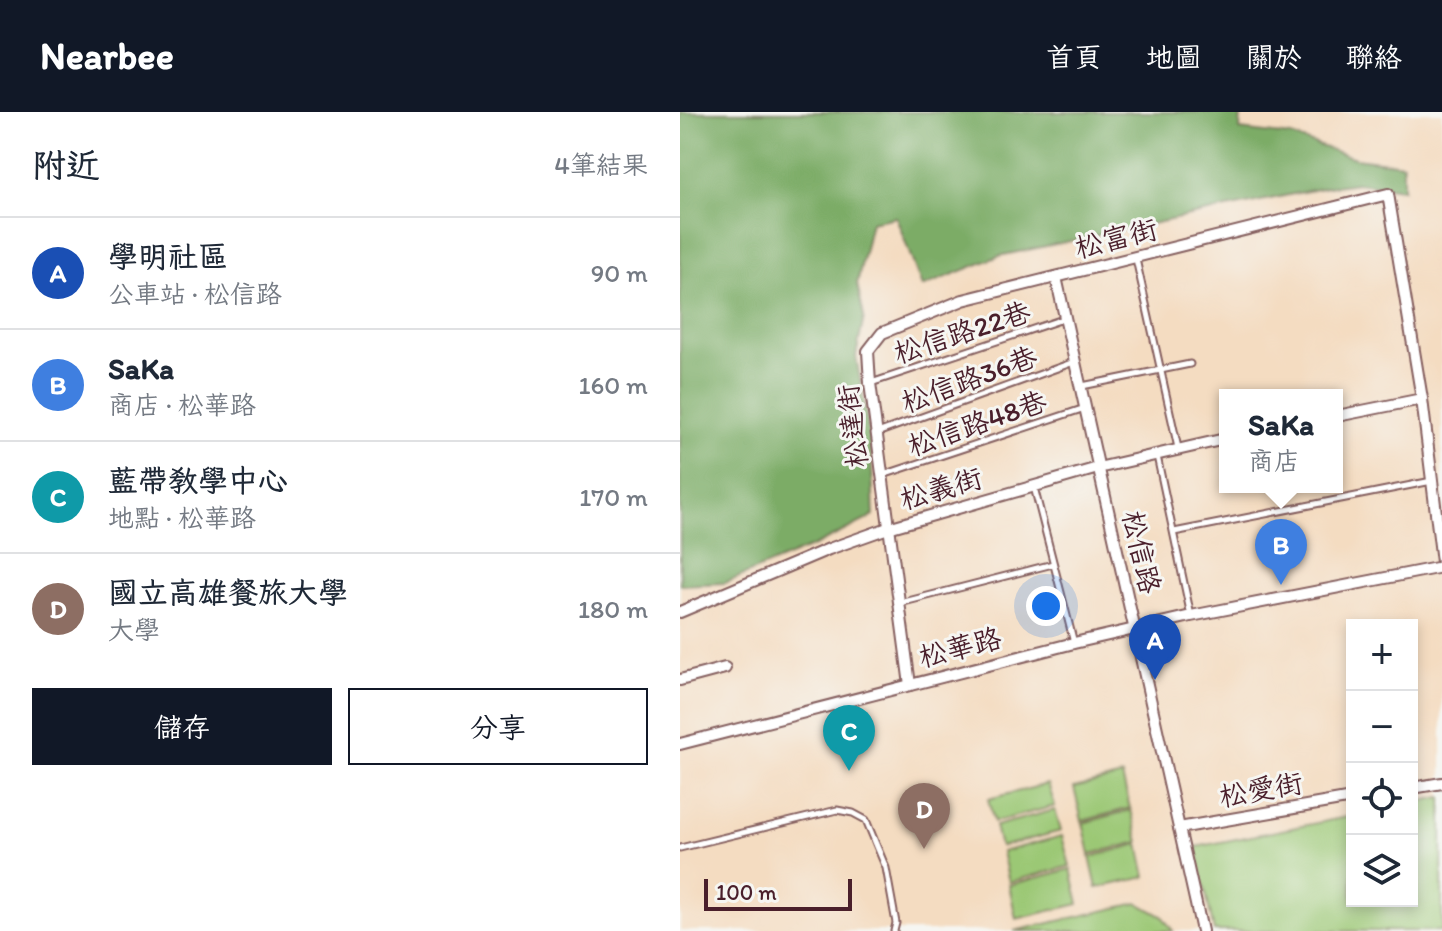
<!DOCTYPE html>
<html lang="zh-TW">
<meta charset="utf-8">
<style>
:root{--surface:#fff;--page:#f2f2f3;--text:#1f2937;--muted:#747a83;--line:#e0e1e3;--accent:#111827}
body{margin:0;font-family:Itim,"LXGW WenKai TC",sans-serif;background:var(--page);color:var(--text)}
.controls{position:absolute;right:24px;bottom:24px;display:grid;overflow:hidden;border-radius:0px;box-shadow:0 4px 12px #0003}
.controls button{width:72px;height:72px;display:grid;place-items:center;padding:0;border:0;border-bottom:2px solid var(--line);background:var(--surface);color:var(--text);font:40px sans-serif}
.scale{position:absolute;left:24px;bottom:20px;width:148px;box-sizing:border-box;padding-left:8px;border:4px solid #4a1f2b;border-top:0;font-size:22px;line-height:28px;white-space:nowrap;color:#4a1f2b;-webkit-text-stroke:6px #f6f6f2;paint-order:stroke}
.you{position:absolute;left:366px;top:494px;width:28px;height:28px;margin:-20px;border:6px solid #fff;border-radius:50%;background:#1a73e8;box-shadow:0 0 0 12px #1a73e833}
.badge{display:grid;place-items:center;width:52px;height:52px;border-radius:50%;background:var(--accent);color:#fff;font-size:26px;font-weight:700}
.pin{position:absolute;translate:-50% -66px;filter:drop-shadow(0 2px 4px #0008)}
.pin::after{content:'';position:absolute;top:42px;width:28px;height:24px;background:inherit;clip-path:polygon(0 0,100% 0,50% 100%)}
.popup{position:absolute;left:539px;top:277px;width:124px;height:104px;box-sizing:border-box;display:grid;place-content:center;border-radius:0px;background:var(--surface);filter:drop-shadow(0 2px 6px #0005);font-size:26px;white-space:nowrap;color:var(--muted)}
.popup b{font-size:30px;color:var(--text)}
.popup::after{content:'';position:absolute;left:50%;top:100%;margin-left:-16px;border:16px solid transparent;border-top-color:var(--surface)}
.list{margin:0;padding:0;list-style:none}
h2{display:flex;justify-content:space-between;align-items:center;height:104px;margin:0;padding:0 32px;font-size:34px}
h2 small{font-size:26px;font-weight:400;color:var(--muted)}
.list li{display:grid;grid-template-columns:52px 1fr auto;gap:24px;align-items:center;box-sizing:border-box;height:112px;padding:0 32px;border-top:2px solid var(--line)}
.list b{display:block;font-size:30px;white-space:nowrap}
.list p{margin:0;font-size:26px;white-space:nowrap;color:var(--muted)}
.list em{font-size:26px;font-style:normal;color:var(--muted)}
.actions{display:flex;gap:16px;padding:24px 32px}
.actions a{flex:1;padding:18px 0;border:2px solid var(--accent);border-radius:0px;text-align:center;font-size:28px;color:var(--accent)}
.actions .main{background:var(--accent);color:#fff}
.icon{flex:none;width:44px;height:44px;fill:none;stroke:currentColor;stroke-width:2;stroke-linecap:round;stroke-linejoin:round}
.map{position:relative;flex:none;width:762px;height:819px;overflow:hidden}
header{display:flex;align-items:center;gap:48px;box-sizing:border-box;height:112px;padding:0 40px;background:var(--accent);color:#fff}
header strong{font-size:38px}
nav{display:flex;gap:44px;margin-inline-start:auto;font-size:28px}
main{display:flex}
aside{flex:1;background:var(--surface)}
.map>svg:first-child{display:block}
.green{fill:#9bc875;stroke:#727450;stroke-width:2}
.forest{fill:#7cac66;stroke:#636648;stroke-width:2}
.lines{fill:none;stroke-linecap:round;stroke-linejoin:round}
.service-casing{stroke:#866160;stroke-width:9}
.minor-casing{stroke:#866160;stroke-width:14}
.service{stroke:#fff;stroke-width:5}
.minor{stroke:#fff;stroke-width:10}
.labels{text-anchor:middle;stroke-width:6;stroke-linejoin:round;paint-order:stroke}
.street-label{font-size:28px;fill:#4a1f2b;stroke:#f6f6f2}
</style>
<header>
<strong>Nearbee</strong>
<nav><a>首頁</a><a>地圖</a><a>關於</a><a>聯絡</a></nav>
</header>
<main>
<aside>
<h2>附近<small>4筆結果</small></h2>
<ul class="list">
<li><span class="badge" style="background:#1a4fb4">A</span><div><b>學明社區</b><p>公車站 · 松信路</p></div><em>90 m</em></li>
<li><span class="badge" style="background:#3f7fe0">B</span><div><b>SaKa</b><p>商店 · 松華路</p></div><em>160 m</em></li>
<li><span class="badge" style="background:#0f9aa8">C</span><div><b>藍帶教學中心</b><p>地點 · 松華路</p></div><em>170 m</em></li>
<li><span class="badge" style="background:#8d6e63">D</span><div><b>國立高雄餐旅大學</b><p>大學</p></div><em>180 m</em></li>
</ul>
<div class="actions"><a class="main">儲存</a><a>分享</a></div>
</aside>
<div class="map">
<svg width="762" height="819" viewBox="0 0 762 819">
<rect width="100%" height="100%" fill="#f6f6f2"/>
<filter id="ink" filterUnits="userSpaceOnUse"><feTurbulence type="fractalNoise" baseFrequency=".0125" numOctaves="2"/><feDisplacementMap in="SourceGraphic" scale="16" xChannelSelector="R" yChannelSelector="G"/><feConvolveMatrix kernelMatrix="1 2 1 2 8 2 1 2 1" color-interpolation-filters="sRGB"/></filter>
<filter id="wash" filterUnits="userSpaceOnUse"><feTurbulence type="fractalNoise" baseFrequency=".006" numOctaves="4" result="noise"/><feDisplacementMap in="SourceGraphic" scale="32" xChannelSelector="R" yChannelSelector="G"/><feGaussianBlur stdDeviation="1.8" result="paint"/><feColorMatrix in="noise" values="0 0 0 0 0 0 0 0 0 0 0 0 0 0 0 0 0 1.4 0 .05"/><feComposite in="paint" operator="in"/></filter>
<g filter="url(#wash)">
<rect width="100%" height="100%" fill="#f4dcc1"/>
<!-- green -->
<g class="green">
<path d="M442,664L450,696L402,709L394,676Z"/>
<path d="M368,672L375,694L314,710L308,687Z"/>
<path d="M762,685V819H534L516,735L672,704V789H732V691Z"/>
<path d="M375,698L381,719L320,735L315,714Z"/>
<path d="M451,698L459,730L410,742L403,711Z"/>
<path d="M382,724L390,754L329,770L322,740Z"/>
<path d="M459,732L466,765L417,776L410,745Z"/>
<path d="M391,757L399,792L336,807L329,773Z"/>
<path d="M458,791L482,804L493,819H334Z"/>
</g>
<!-- forest -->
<path class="forest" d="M0,0H561L560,18L611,24L675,46L723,52V77L677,71L647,75L319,144L242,175L216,105L191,110L177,172L184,205L176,244L191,332L194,404L136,433L45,471L0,473Z"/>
</g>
<g filter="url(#ink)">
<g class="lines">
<!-- service casing -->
<g class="service-casing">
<g id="service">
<path d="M456,147L498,336"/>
<path d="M191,271L386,206"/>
<path d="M402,274L510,252"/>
<path d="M197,321L394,250"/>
<path d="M477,344L511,504"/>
<path d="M203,363L405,296"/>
<path d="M354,375L394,531"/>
<path d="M494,420L752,369"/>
<path d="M220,491L373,452"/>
<path d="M0,736L157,698L173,701L186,708L206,756L216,811L214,819"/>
</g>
</g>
<!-- minor casing -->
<g class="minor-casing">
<g id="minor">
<path d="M376,165L522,819"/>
<path d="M657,304L742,287"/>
<path d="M0,500L149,437L208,416L418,356L545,327"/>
<path d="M0,568L45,556"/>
<path d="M230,573L190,271L188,239L202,221L283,188L708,82L742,287L762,450"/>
<path d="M0,632L394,531L511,504L762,455"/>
<path d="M732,676L762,671"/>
<path d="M499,716L672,686"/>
</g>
</g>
<!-- service -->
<use href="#service" class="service"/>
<!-- minor -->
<use href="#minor" class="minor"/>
</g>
</g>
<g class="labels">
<!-- street labels -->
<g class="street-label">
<text transform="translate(436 126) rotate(-14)" y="10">松富街</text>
<text transform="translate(282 220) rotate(-18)" y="10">松信路22巷</text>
<text transform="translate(289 267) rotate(-20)" y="10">松信路36巷</text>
<text transform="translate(297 311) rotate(-19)" y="10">松信路48巷</text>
<text transform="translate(172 314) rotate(-97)" y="10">松達街</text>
<text transform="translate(261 376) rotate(-16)" y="10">松義街</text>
<text transform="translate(462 440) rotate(77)" y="10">松信路</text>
<text transform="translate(280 535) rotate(-14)" y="10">松華路</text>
<text transform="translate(581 677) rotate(-10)" y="10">松愛街</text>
</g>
</g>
</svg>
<div class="controls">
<button>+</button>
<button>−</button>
<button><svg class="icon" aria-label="locate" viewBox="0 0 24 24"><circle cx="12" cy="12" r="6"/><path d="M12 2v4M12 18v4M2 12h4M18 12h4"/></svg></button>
<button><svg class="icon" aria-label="layers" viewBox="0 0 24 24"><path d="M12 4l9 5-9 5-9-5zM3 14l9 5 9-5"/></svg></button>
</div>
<div class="scale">100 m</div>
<div class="you"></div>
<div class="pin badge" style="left:475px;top:568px;background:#1a4fb4">A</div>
<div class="pin badge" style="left:601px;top:473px;background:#3f7fe0">B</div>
<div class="popup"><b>SaKa</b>商店</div>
<div class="pin badge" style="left:169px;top:659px;background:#0f9aa8">C</div>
<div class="pin badge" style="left:244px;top:737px;background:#8d6e63">D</div>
</div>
</main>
